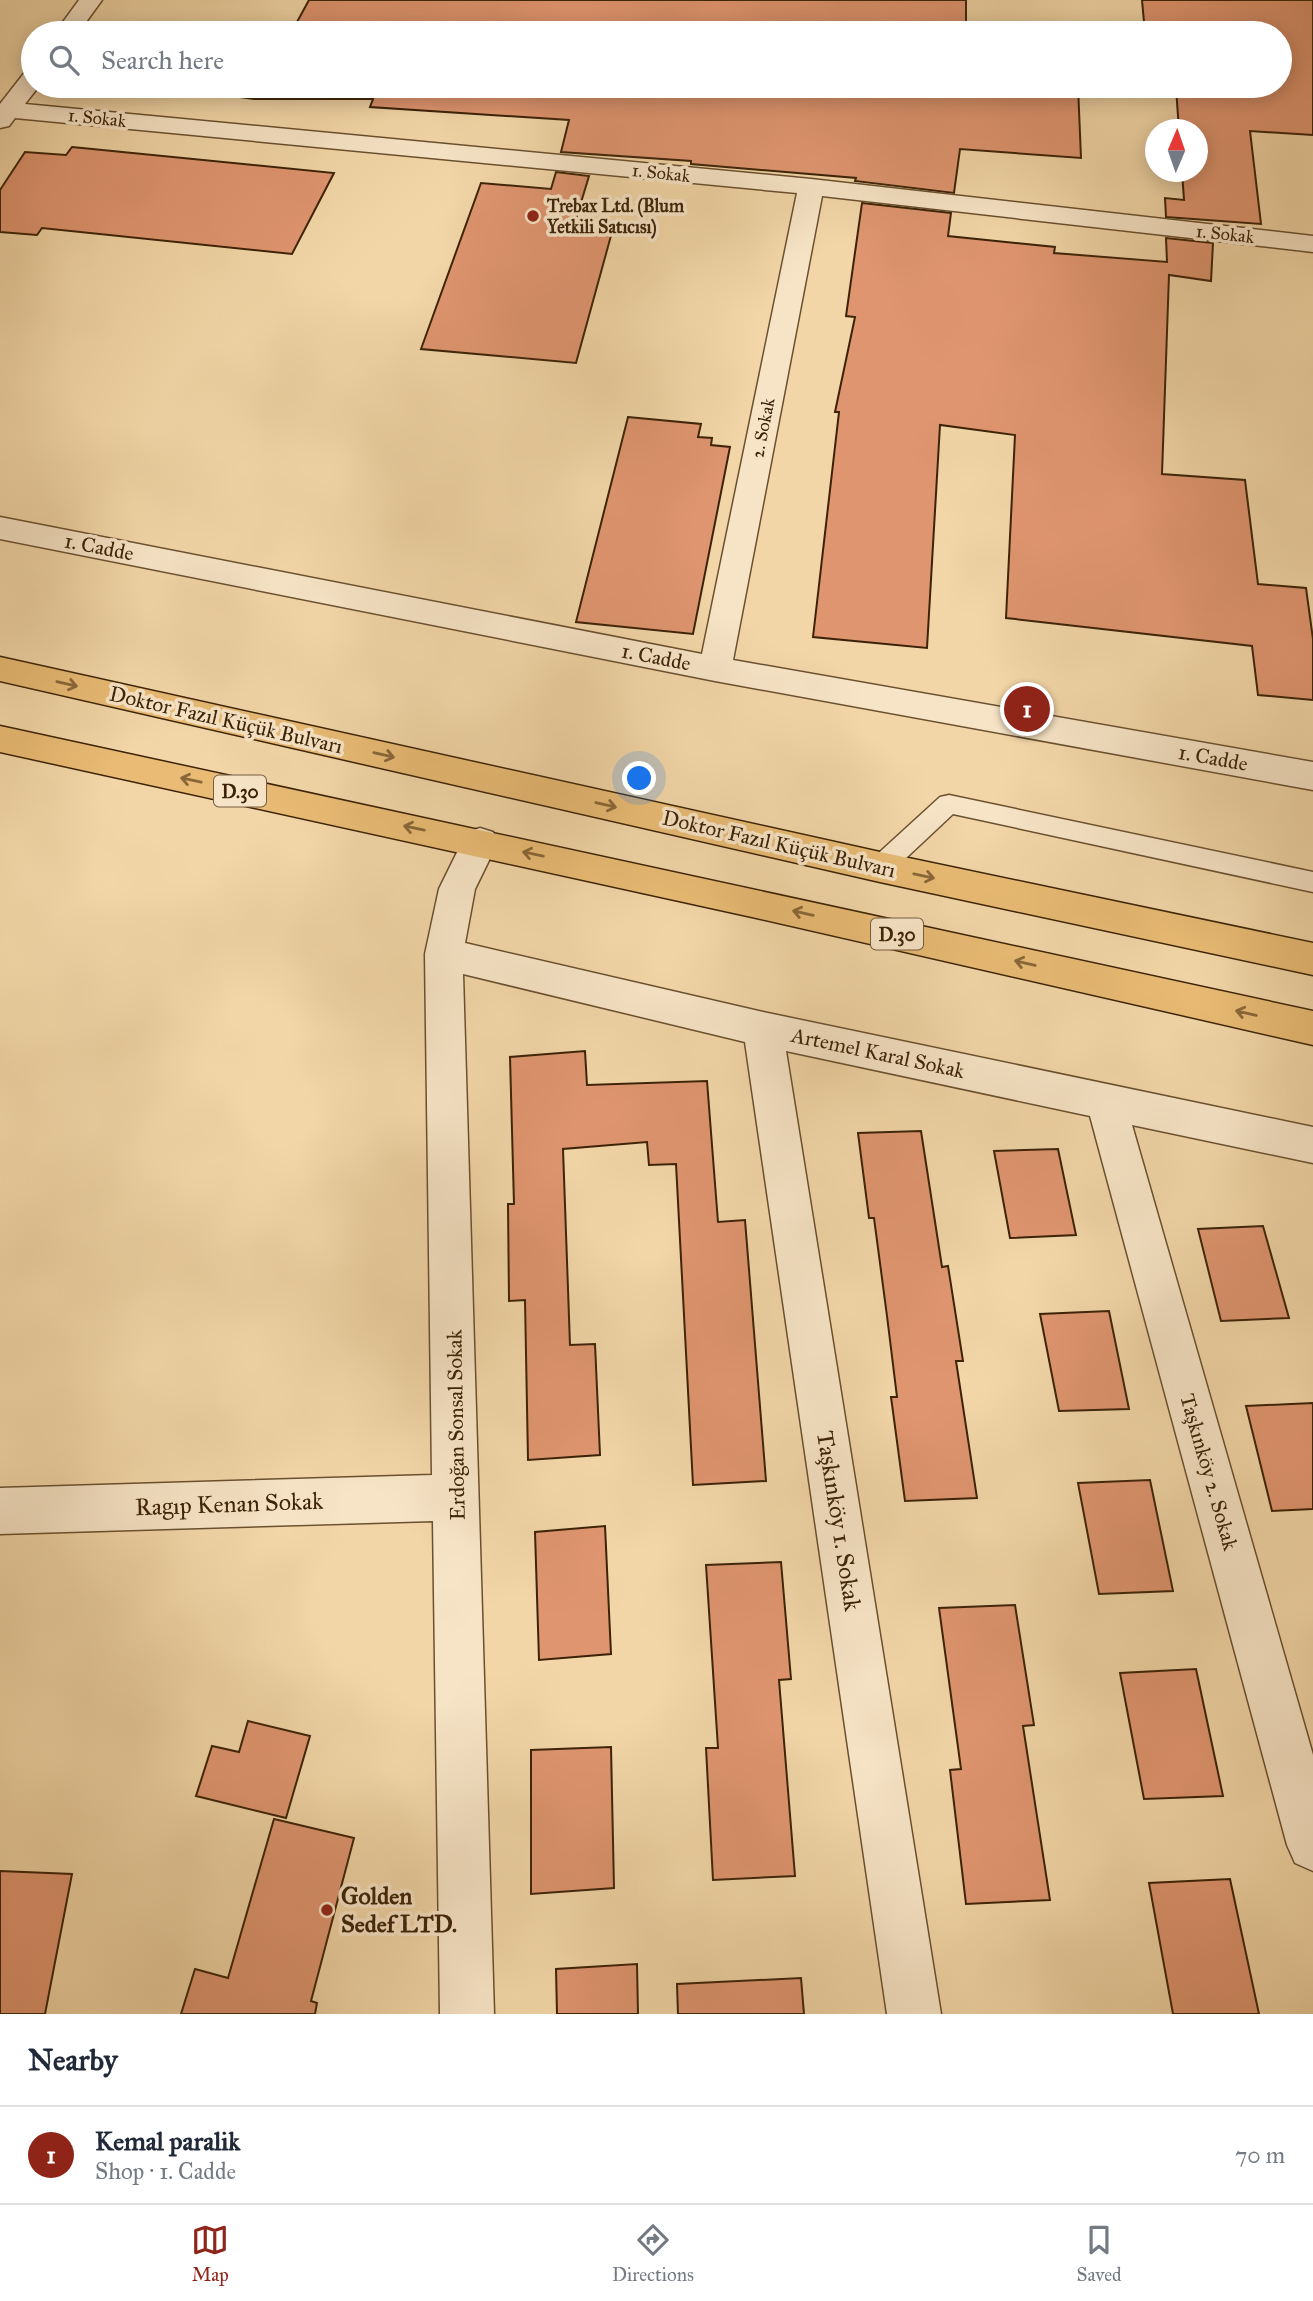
<!DOCTYPE html>
<meta charset="utf-8">
<style>
:root{--surface:#fff;--page:#f2f2f3;--text:#1f2937;--muted:#747a83;--line:#e0e1e3;--accent:#8f2418}
body{margin:0;font-family:"IM FELL Great Primer",serif;background:var(--page);color:var(--text)}
.compass{position:absolute;left:1145px;top:119px;width:63px;height:63px;border-radius:50%;background:var(--surface);box-shadow:0 4px 18px #0003;rotate:2deg}
.you{position:absolute;left:640px;top:779px;width:24px;height:24px;margin:-18px;border:5px solid #fff;border-radius:50%;background:#1a73e8;box-shadow:0 0 0 10px #1a73e833}
.badge{display:grid;place-items:center;width:46px;height:46px;border-radius:50%;background:var(--accent);color:#fff;font-size:23px;font-weight:700}
.pin{position:absolute;translate:-50% -50%;border:4px solid #fff;box-shadow:0 2px 7px #0006}
.list{margin:0;padding:0;list-style:none}
h2{display:flex;justify-content:space-between;align-items:center;height:91px;margin:0;padding:0 28px;font-size:30px}
h2 small{font-size:23px;font-weight:400;color:var(--muted)}
.list li{display:grid;grid-template-columns:46px 1fr auto;gap:21px;align-items:center;box-sizing:border-box;height:98px;padding:0 28px;border-top:2px solid var(--line)}
.list b{display:block;font-size:26px;white-space:nowrap}
.list p{margin:0;font-size:23px;white-space:nowrap;color:var(--muted)}
.list em{font-size:23px;font-style:normal;color:var(--muted)}
.icon{flex:none;width:38px;height:38px;fill:none;stroke:currentColor;stroke-width:2;stroke-linecap:round;stroke-linejoin:round}
.map{position:relative;flex:none;width:1313px;height:2014px;overflow:hidden}
.search{position:absolute;background:var(--surface);box-shadow:0 4px 18px #0003;left:21px;right:21px;top:21px;height:77px;display:flex;align-items:center;gap:18px;box-sizing:border-box;padding:0 24px;border-radius:38px;color:var(--muted);font-size:26px}
.sheet{height:189px;background:var(--surface)}
nav{display:flex;justify-content:space-around;align-items:center;box-sizing:border-box;height:98px;border-top:2px solid var(--line);background:var(--surface);font-size:19px;color:var(--muted)}
nav a{display:grid;justify-items:center;gap:4px}
nav .on{color:var(--accent)}
.map>svg:first-child{display:block}
.building{fill:#df9570;stroke:#3c2307;stroke-width:2}
.lines{fill:none;stroke-linecap:round;stroke-linejoin:round}
.lane-casing{stroke:#6a502f;stroke-width:3}
.street-casing{stroke:#6a502f;stroke-width:3}
.highway-casing{stroke:#3c2307;stroke-width:3}
.lane{fill:#f7e4c6;fill-rule:evenodd}
.street{fill:#f7e4c6;fill-rule:evenodd}
.highway{fill:#e9bb74;fill-rule:evenodd}
.oneway{stroke:#8a6738}
.poi-dot{fill:#8f2418;stroke:#f7e4c6;stroke-width:2.5}
.labels{text-anchor:middle;stroke-width:7;stroke-linejoin:round;paint-order:stroke}
.far-street-label{font-size:18px;fill:#3c2307;stroke:#f7e4c6}
.far-poi-label{font-size:18px;font-weight:bold;fill:#3c2307;stroke:#f7e4c6;text-anchor:start}
.shield{fill:#f7e4c6;stroke:#745d40;stroke-width:2}
.shield-label{font-size:19px;font-weight:bold;fill:#3c2307}
.street-label{font-size:21px;fill:#3c2307;stroke:#f7e4c6}
.near-street-label{font-size:24px;fill:#3c2307;stroke:#f7e4c6}
.near-poi-label{font-size:24px;font-weight:bold;fill:#3c2307;stroke:#f7e4c6;text-anchor:start}
</style>
<div class="map">
<svg width="1313" height="2014" viewBox="0 0 1313 2014">
<rect width="100%" height="100%" fill="#f2d6a7"/>
<filter id="stains"><feTurbulence type="fractalNoise" baseFrequency=".00286" numOctaves="4"/><feColorMatrix values="0 0 0 0 .2 0 0 0 0 .09 0 0 0 0 .02 0 0 0 .5 -.17"/></filter>
<radialGradient id="worn" r=".72"><stop offset=".6" stop-color="#630" stop-opacity="0"/><stop offset="1" stop-color="#630" stop-opacity=".3"/></radialGradient>
<!-- building -->
<g class="building">
<path d="M309,0H966V33H244L246,24L297,22Z"/>
<path d="M1142,0H1313V135L1250,131L1261,224L1166,217L1165,198L1184,200L1182,172H1198V130H1179L1176,88L1150,86H1280V33H1145Z"/>
<path d="M234,86H1078L1081,158L960,149L954,193L855,181L856,178L691,164V161L561,152L569,120L370,107L373,99H254L232,96Z"/>
<path d="M72,147L334,173L292,254L42,228L37,235L0,232V190L25,152L66,155Z"/>
<path d="M556,172L589,176L573,229L612,232L576,363L421,349L481,183L551,189Z"/>
<path d="M862,203L951,213L948,236L1055,247L1054,253L1167,262L1166,238L1213,243L1211,281L1169,275L1162,474L1245,480L1258,584L1306,588L1313,639V700L1258,695L1252,646L1006,618L1015,435L940,425L927,648L813,637L839,412H835L855,317L846,316Z"/>
<path d="M628,417L701,424L698,437L712,438L711,445L730,447L693,634L576,622Z"/>
<path d="M585,1051L587,1085L707,1081L718,1222L745,1220L766,1481L693,1485L676,1164L649,1165L647,1142L563,1149L570,1345L595,1344L600,1455L528,1460L525,1300L509,1301L508,1204H514L510,1057Z"/>
<path d="M921,1131L942,1267L948,1266L963,1361H956L977,1498L905,1501L891,1397H897L887,1316L874,1218H869L858,1133Z"/>
<path d="M1058,1149L1076,1235L1010,1238L994,1151Z"/>
<path d="M1263,1226L1289,1318L1221,1321L1198,1229Z"/>
<path d="M1109,1311L1129,1409L1059,1411L1040,1314Z"/>
<path d="M1313,1403V1509L1272,1511L1246,1406Z"/>
<path d="M1150,1480L1173,1591L1099,1594L1078,1483Z"/>
<path d="M605,1526L611,1654L539,1660L535,1532Z"/>
<path d="M781,1562L791,1679L779,1680L795,1876L713,1880L706,1748H718L706,1565Z"/>
<path d="M1015,1605L1034,1725L1023,1726L1050,1900L966,1904L950,1770L961,1769L939,1608Z"/>
<path d="M1196,1669L1223,1796L1144,1799L1120,1673Z"/>
<path d="M248,1721L310,1736L286,1818L196,1796L212,1746L239,1752Z"/>
<path d="M611,1747L614,1888L531,1894V1750Z"/>
<path d="M274,1819L354,1838L311,2001L317,2003L315,2014H181L195,1969L228,1978Z"/>
<path d="M0,1871L72,1874L45,2014H0Z"/>
<path d="M1230,1879L1259,2014H1173L1149,1883Z"/>
<path d="M637,1964L638,2014H557L556,1969Z"/>
<path d="M801,1978L804,2014H678L677,1984Z"/>
</g>
<g class="lines">
<!-- lane casing -->
<g class="lane-casing">
<path id="lane" d="M949,795L1313,872V892L953,814L889,874L880,877L871,874L868,867L871,860L940,797Z"/>
</g>
<!-- street casing -->
<g class="street-casing">
<g id="street">
<path d="M79,0H102L78,33H55Z"/>
<path d="M33,70V86H39L25,104L811,179L1313,236V252L822,196L733,660L1313,762V790L715,681L0,539V517L702,654L797,193L15,118L9,126L0,128V104L25,72Z"/>
<path d="M480,828L493,832L498,842L475,889L465,943L763,1012L1313,1127V1163L1132,1125L1313,1755V1871L1295,1863L1287,1845L1090,1116L786,1051L941,2014H887L745,1042L463,974L494,2014H440L433,1521L0,1534V1488L432,1475L425,954L439,889L467,832Z"/>
</g>
</g>
<!-- highway casing -->
<g class="highway-casing">
<g id="highway">
<path d="M0,657L880,852L1313,943V975L880,882L0,681Z"/>
<path d="M0,726L1313,1011V1045L752,917L0,752Z"/>
</g>
</g>
<!-- lane -->
<use href="#lane" class="lane"/>
<!-- street -->
<use href="#street" class="street"/>
<!-- highway -->
<use href="#highway" class="highway"/>
</g>
<!-- one-way arrows -->
<defs><path id="oneway-shaft" d="M-6 0H5M1.5-3L5.5 0L1.5 3" fill="none" stroke-width="1.6" stroke-linecap="round" stroke-linejoin="round" transform="scale(1.75)"/></defs>
<g class="oneway">
<use href="#oneway-shaft" transform="translate(67 684) rotate(13)"/>
<use href="#oneway-shaft" transform="translate(384 755) rotate(13)"/>
<use href="#oneway-shaft" transform="translate(191 780) rotate(-168)"/>
<use href="#oneway-shaft" transform="translate(606 805) rotate(13)"/>
<use href="#oneway-shaft" transform="translate(414 828) rotate(-168)"/>
<use href="#oneway-shaft" transform="translate(533 854) rotate(-168)"/>
<use href="#oneway-shaft" transform="translate(924 876) rotate(12)"/>
<use href="#oneway-shaft" transform="translate(803 913) rotate(-167)"/>
<use href="#oneway-shaft" transform="translate(1025 963) rotate(-167)"/>
<use href="#oneway-shaft" transform="translate(1246 1013) rotate(-167)"/>
</g>
<!-- markers -->
<g class="poi-dot">
<circle cx="533" cy="216" r="7"/>
<circle cx="327" cy="1910" r="7"/>
</g>
<g class="labels">
<!-- far-street labels -->
<g class="far-street-label">
<text transform="translate(97 118) rotate(6)" y="6">1. Sokak</text>
<text transform="translate(661 173) rotate(6)" y="6">1. Sokak</text>
<text transform="translate(1225 234) rotate(6)" y="6">1. Sokak</text>
<text transform="translate(763 428) rotate(-79)" y="6">2. Sokak</text>
</g>
<!-- far-poi labels -->
<g class="far-poi-label">
<text x="547" y="212">Trebax Ltd. (Blum<tspan x="547" dy="21">Yetkili Satıcısı)</tspan></text>
</g>
<!-- shield labels -->
<g class="shield">
<rect x="214" y="775.5" width="52" height="31" rx="5"/>
<rect x="871" y="918.5" width="52" height="31" rx="5"/>
</g>
<g class="shield-label">
<text x="240" y="798">D.30</text>
<text x="897" y="941">D.30</text>
</g>
<!-- street labels -->
<g class="street-label">
<text transform="translate(99 547) rotate(11)" y="7">1. Cadde</text>
<text transform="translate(656 657) rotate(11)" y="7">1. Cadde</text>
<text transform="translate(226 720) rotate(13)" y="7">Doktor Fazıl Küçük Bulvarı</text>
<text transform="translate(1213 758) rotate(10)" y="7">1. Cadde</text>
<text transform="translate(779 844) rotate(13)" y="7">Doktor Fazıl Küçük Bulvarı</text>
<text transform="translate(878 1053) rotate(12)" y="7">Artemel Karal Sokak</text>
<text transform="translate(456 1425) rotate(-91)" y="7">Erdoğan Sonsal Sokak</text>
<text transform="translate(1209 1472) rotate(74)" y="7">Taşkınköy 2. Sokak</text>
</g>
<!-- near-street labels -->
<g class="near-street-label">
<text transform="translate(229 1504) rotate(-2)" y="8">Ragıp Kenan Sokak</text>
<text transform="translate(839 1521) rotate(81)" y="8">Taşkınköy 1. Sokak</text>
</g>
<!-- near-poi labels -->
<g class="near-poi-label">
<text x="341" y="1904">Golden<tspan x="341" dy="28">Sedef LTD.</tspan></text>
</g>
</g>
<rect width="100%" height="100%" filter="url(#stains)"/>
<rect width="100%" height="100%" fill="url(#worn)"/>
</svg>
<svg class="compass" viewBox="-18 -18 36 36"><path d="M0-13l5 13h-10z" fill="#e53935"/><path d="M0 13l5-13h-10z" fill="#747a83"/></svg>
<div class="you"></div>
<div class="pin badge" style="left:1027px;top:709px">1</div>
<div class="search"><svg class="icon" aria-label="search" viewBox="0 0 24 24"><circle cx="10" cy="10" r="6"/><path d="M15 15l6 6"/></svg>Search here</div>
</div>
<section class="sheet">
<h2>Nearby<small></small></h2>
<ul class="list">
<li><span class="badge">1</span><div><b>Kemal paralik</b><p>Shop · 1. Cadde</p></div><em>70 m</em></li>
</ul>
</section>
<nav>
<a class="on"><svg class="icon" aria-label="map" viewBox="0 0 24 24"><path d="M3 6l6-2 6 2 6-2v14l-6 2-6-2-6 2zM9 4v14M15 6v14"/></svg>Map</a>
<a><svg class="icon" aria-label="directions" viewBox="0 0 24 24"><path d="M12 3l9 9-9 9-9-9zM9 14v-3h6M13 9l2 2-2 2"/></svg>Directions</a>
<a><svg class="icon" aria-label="saved" viewBox="0 0 24 24"><path d="M7 4h10v16l-5-4-5 4z"/></svg>Saved</a>
</nav>
